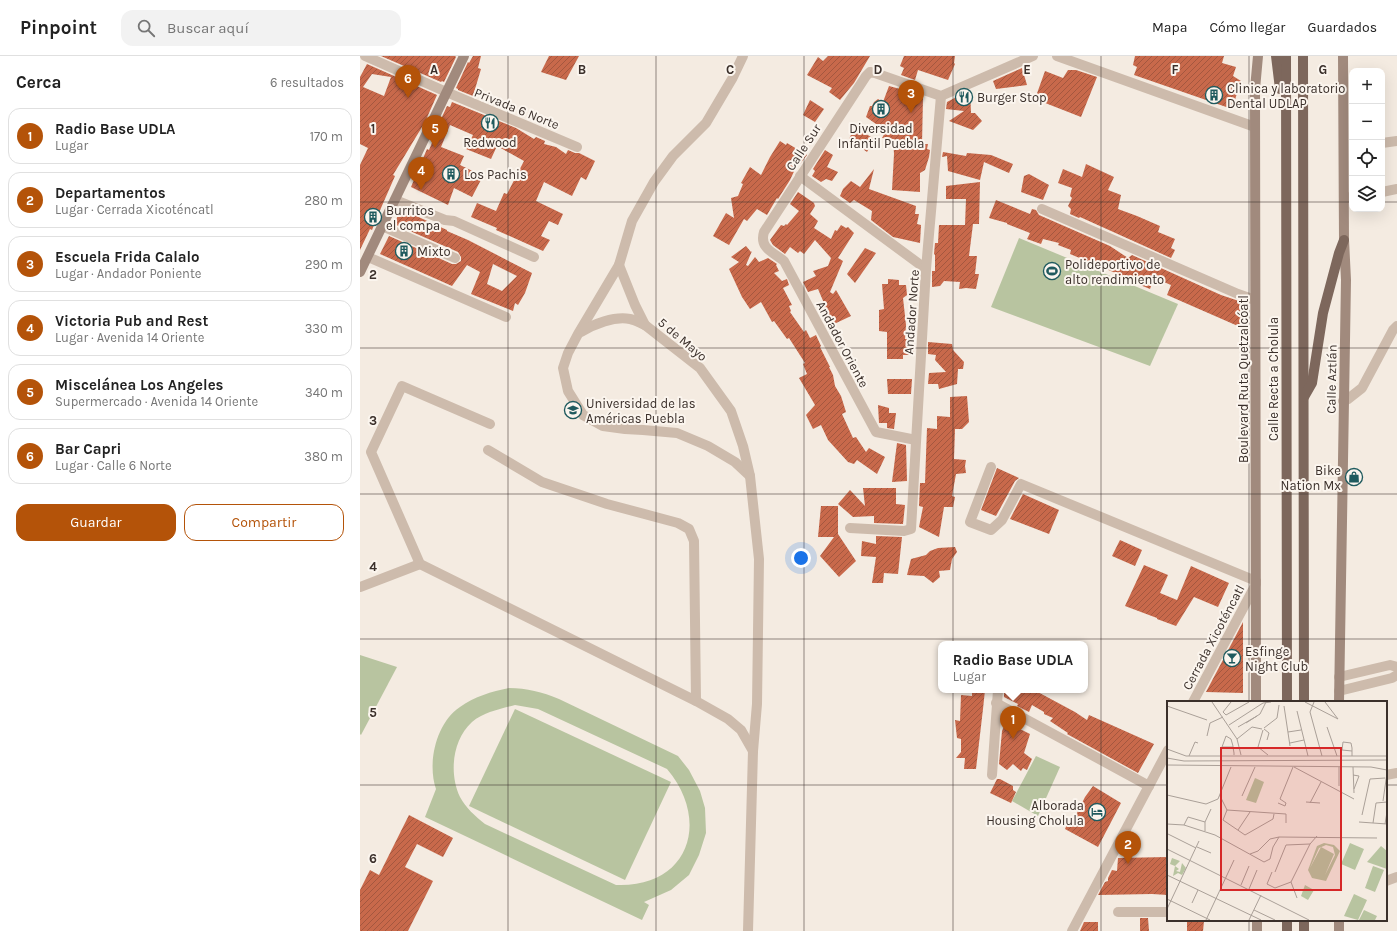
<!DOCTYPE html>
<html lang="es">
<meta charset="utf-8">
<style>
:root{--surface:#fff;--page:#f2f2f2;--text:#222;--muted:#767676;--line:#e0e0e0;--accent:#b45309}
body{margin:0;font-family:Karla,sans-serif;background:var(--page);color:var(--text)}
.controls{position:absolute;right:12px;top:12px;display:grid;overflow:hidden;border-radius:8px;box-shadow:0 4px 16px #0002}
.controls button{width:36px;height:36px;display:grid;place-items:center;padding:0;border:0;border-bottom:1px solid var(--line);background:var(--surface);color:var(--text);font:20px sans-serif}
.you{position:absolute;left:441px;top:502px;width:14px;height:14px;margin:-10px;border:3px solid #fff;border-radius:50%;background:#1a73e8;box-shadow:0 0 0 6px #1a73e833}
.badge{display:grid;place-items:center;width:26px;height:26px;border-radius:50%;background:var(--accent);color:#fff;font-size:13px;font-weight:700}
.pin{position:absolute;translate:-50% -33px;filter:drop-shadow(0 1px 2px #0008)}
.pin::after{content:'';position:absolute;top:21px;width:14px;height:12px;background:inherit;clip-path:polygon(0 0,100% 0,50% 100%)}
.popup{position:absolute;left:578px;top:585px;width:150px;height:52px;box-sizing:border-box;display:grid;place-content:center;border-radius:8px;background:var(--surface);filter:drop-shadow(0 1px 3px #0005);font-size:13px;white-space:nowrap;color:var(--muted)}
.popup b{font-size:15px;color:var(--text)}
.popup::after{content:'';position:absolute;left:50%;top:100%;margin-left:-8px;border:8px solid transparent;border-top-color:var(--surface)}
.list{margin:0;padding:0;list-style:none}
h2{display:flex;justify-content:space-between;align-items:center;height:52px;margin:0;padding:0 16px;font-size:17px}
h2 small{font-size:13px;font-weight:400;color:var(--muted)}
.list li{display:grid;grid-template-columns:26px 1fr auto;gap:12px;align-items:center;box-sizing:border-box;height:56px;margin:0 8px 8px;padding:0 8px;border:1px solid var(--line);border-radius:12px}
.list b{display:block;font-size:15px;white-space:nowrap}
.list p{margin:0;font-size:13px;white-space:nowrap;color:var(--muted)}
.list em{font-size:13px;font-style:normal;color:var(--muted)}
.actions{display:flex;gap:8px;padding:12px 16px}
.actions a{flex:1;padding:9px 0;border:1px solid var(--accent);border-radius:12px;text-align:center;font-size:14px;color:var(--accent)}
.actions .main{background:var(--accent);color:#fff}
.icon{flex:none;width:22px;height:22px;fill:none;stroke:currentColor;stroke-width:2;stroke-linecap:round;stroke-linejoin:round}
.map{position:relative;flex:none;width:1037px;height:875px;overflow:hidden}
header{display:flex;align-items:center;gap:24px;box-sizing:border-box;height:56px;padding:0 20px;background:var(--surface);border-bottom:1px solid var(--line)}
header strong{font-size:19px}
nav{display:flex;gap:22px;margin-inline-start:auto;font-size:14px}
.search{width:280px;height:36px;background:var(--page);display:flex;align-items:center;gap:10px;box-sizing:border-box;padding:0 14px;border-radius:12px;color:var(--muted);font-size:15px}
main{display:flex}
aside{flex:1;background:var(--surface)}
.map>svg:first-child{display:block}
.green{fill:#b8c4a0;fill-rule:evenodd}
.building{fill:url(#building-hatch);fill-rule:evenodd}
.lines{fill:none;stroke-linecap:round;stroke-linejoin:round}
.street{stroke:#cdbbac;stroke-width:10}
.secondary{stroke:#a18a7d;stroke-width:10}
.primary{stroke:#7d675c;stroke-width:10}
.grid{fill:none;stroke:#3b302b;stroke-width:1;stroke-opacity:0.55}
.labels{text-anchor:middle;stroke-width:4;stroke-linejoin:round;paint-order:stroke}
.poi-label{font-size:13px;fill:#3b302b;stroke:#fbf5ee;text-anchor:start}
.street-label{font-size:13px;fill:#3b302b;stroke:#fbf5ee}
.inset-road{fill:none;stroke:#aaa098;stroke-width:1}
.view{fill:#d62828;fill-opacity:0.15;stroke:#d62828;stroke-width:2}
.inset-edge{fill:none;stroke:#3b302b;stroke-width:2}
.grid-label{font-size:13px;text-anchor:middle;font-weight:bold;fill:#3b302b;stroke:#fbf5ee;stroke-width:4;stroke-linejoin:round;paint-order:stroke}
</style>
<header>
<strong>Pinpoint</strong>
<div class="search"><svg class="icon" aria-label="search" viewBox="0 0 24 24"><circle cx="10" cy="10" r="6"/><path d="M15 15l6 6"/></svg>Buscar aquí</div>
<nav><a>Mapa</a><a>Cómo llegar</a><a>Guardados</a></nav>
</header>
<main>
<aside>
<h2>Cerca<small>6 resultados</small></h2>
<ul class="list">
<li><span class="badge">1</span><div><b>Radio Base UDLA</b><p>Lugar</p></div><em>170 m</em></li>
<li><span class="badge">2</span><div><b>Departamentos</b><p>Lugar · Cerrada Xicoténcatl</p></div><em>280 m</em></li>
<li><span class="badge">3</span><div><b>Escuela Frida Calalo</b><p>Lugar · Andador Poniente</p></div><em>290 m</em></li>
<li><span class="badge">4</span><div><b>Victoria Pub and Rest</b><p>Lugar · Avenida 14 Oriente</p></div><em>330 m</em></li>
<li><span class="badge">5</span><div><b>Miscelánea Los Angeles</b><p>Supermercado · Avenida 14 Oriente</p></div><em>340 m</em></li>
<li><span class="badge">6</span><div><b>Bar Capri</b><p>Lugar · Calle 6 Norte</p></div><em>380 m</em></li>
</ul>
<div class="actions"><a class="main">Guardar</a><a>Compartir</a></div>
</aside>
<div class="map">
<svg width="1037" height="875" viewBox="0 0 1037 875">
<defs>
<pattern id="building-hatch" width="6" height="6" patternUnits="userSpaceOnUse"><rect width="6" height="6" fill="#c8694b"/><path d="M-1 1l2-2M0 6l6-6M5 7l2-2" fill="none" stroke="#a4573f"/></pattern>
</defs>
<rect width="100%" height="100%" fill="#f4ebe1"/>
<!-- green -->
<g class="green">
<path d="M659,182L818,248L790,310L631,251Z"/>
<path d="M0,599L37,611L1,679L0,678Z"/>
<path d="M149,632C167,632 182,636 199,643L318,700L329,714L340,735L345,752L346,777L339,799L329,819L311,834L284,846L289,849L282,864L65,761L76,733C67,707 76,667 100,651C115,640 131,636 149,632ZM155,649L178,653L307,713C351,765 329,832 256,829L125,768C115,760 106,752 100,741C89,718 92,684 112,666C124,656 140,653 155,649Z"/>
<path d="M155,653L311,726L265,824L109,750Z"/>
<path d="M676,700L700,711L678,760L652,745Z"/>
</g>
<!-- building -->
<g class="building">
<path d="M21,0H95L96,1L84,26L82,25L81,26Z"/>
<path d="M113,0H121L118,12L121,13L113,40L98,34V33L96,32L108,6L109,7Z"/>
<path d="M189,0H219L206,24L181,16Z"/>
<path d="M468,0H510L494,27L480,44L469,36L472,32L447,19L458,1L463,5Z"/>
<path d="M544,0H595L594,7L595,8L588,24L558,14L555,24L541,19L544,12L540,10Z"/>
<path d="M775,0H864L862,7L876,11L873,20L881,25L872,53L774,19L777,11L773,9Z"/>
<path d="M7,8L77,39L65,66L33,119L35,120L21,152L12,174L10,173L0,194V109L8,92L0,88V21ZM12,18L31,21L24,40L3,31Z"/>
<path d="M662,12L667,29L636,33L633,25Z"/>
<path d="M708,14H716L737,21L721,61L675,43L685,15L703,22Z"/>
<path d="M529,30L551,36L549,42H563L562,88H568L567,93L570,94L569,101L565,114L560,117V136L532,134L534,98L533,83L522,82L526,75L506,61L510,50H512L514,46L518,43L523,46Z"/>
<path d="M610,34L611,57H615L622,65L613,74L589,65L604,55L586,53L587,46Z"/>
<path d="M450,44L464,53L455,66L443,59Z"/>
<path d="M92,46L156,72L174,83L176,81L185,85L184,88L196,91L206,98L208,94L215,97H219L235,105L226,124L221,121L212,140L184,126L176,145L203,158L198,169L189,165L181,180L190,184L183,195L136,174L137,172L111,161L117,147L136,155L144,137L147,138L164,105L137,90L131,103L106,93L113,79L90,69L81,91L104,100L100,109L123,120L112,141L94,132L88,149L51,131L67,93L69,94L78,72H77L87,50L90,51Z"/>
<path d="M495,71L514,83L507,96L489,83Z"/>
<path d="M420,85L426,89L427,87L447,99L440,108L438,107L430,124L418,143L417,142L407,159L397,153L387,165L384,163L369,189L353,180L366,157L374,162L371,142L378,140L383,128L381,127L390,111L401,119L410,101Z"/>
<path d="M465,94L473,99L467,111L478,116L472,125L466,123L461,126L452,120L455,115L453,113Z"/>
<path d="M583,96L606,100L607,97L631,99L653,108L649,117L624,106L620,124L588,115L587,100L582,101Z"/>
<path d="M726,108L754,121L748,134L761,139L758,153L777,160L800,170L798,176L815,183L811,192L815,194L811,202L720,161L719,162L710,158L711,153L708,150L712,142L710,140L712,132L698,127L703,113L722,121Z"/>
<path d="M514,113L509,133L556,150L555,158H559L557,168L561,169L560,187L533,181L511,164L512,155L494,144L490,147L480,140L483,133L491,125L500,131Z"/>
<path d="M669,118L689,129L683,144L661,136L664,120Z"/>
<path d="M620,126L619,168H613L609,200H617L615,218H619L616,233L606,232L599,233L600,226L584,225L580,230L572,231V215H575V199L574,198L575,187H578L579,169H605L606,143H586V130Z"/>
<path d="M438,136L454,147L455,150L450,158L458,165L454,172L471,183L475,174L477,175L481,169L486,172L488,171L494,177L478,202L483,205L470,236L473,238L476,234L491,260L474,268L467,255L463,257L460,249L464,247L458,233L448,236L443,226L456,220L453,215L468,210L471,202L455,184L444,198L440,195L438,197L430,191L425,198L413,189L410,184L421,169L424,170L426,168L427,169L439,155L430,148Z"/>
<path d="M636,144L670,158L672,153L676,154L679,159L750,190L768,202L772,199L861,239L888,248L887,274L807,239L811,229L794,222L790,233L773,226L757,219L758,218L710,198L711,194L698,189L699,187L683,183L681,188L667,183L670,177L647,168V167L629,162Z"/>
<path d="M41,153L87,174V175L108,184L172,217L165,237L158,249L155,247L153,255L111,238L120,216L107,209L92,230L20,198L29,180L92,208H96L101,205V201L98,196L34,168ZM133,208L157,220L142,235L127,228Z"/>
<path d="M386,190L391,196L392,195L386,209L388,210L395,201L399,206L408,202L417,208L416,209L419,215L414,217L422,225L427,223L429,229L423,232L432,249L429,250L431,255L430,256L444,276L446,274L450,282L456,279L461,290L460,291L470,311H469L473,319L475,330L481,340L486,356L482,358L493,382L496,381L506,396L509,392L525,401L517,418L497,404L494,408L488,406L468,384L461,369L453,373L446,359L455,349L439,322L447,318L443,308L445,307L429,282L427,283L414,265L412,266L401,246L390,253L382,241L369,213L379,206L371,201Z"/>
<path d="M505,192L516,197L495,227L487,218Z"/>
<path d="M528,223L539,224V229H546L547,239L543,242L546,269L545,283H554L555,285L553,299H543V303H527V276L519,275V254L524,253L522,228H528Z"/>
<path d="M568,286L592,288L593,294L604,306L603,313H598L597,328L579,333L578,328H568L569,317L586,316L575,304L576,299L568,298Z"/>
<path d="M527,323H552L551,338H528Z"/>
<path d="M607,340L609,366L602,373H595L594,403L606,404L605,410L606,417L596,418L592,440L595,441L593,451H584L579,481L559,471L563,451L559,450L560,427H565L567,372L577,373V360L590,361V341Z"/>
<path d="M518,349L529,352V357H536L534,373L527,372V367H519Z"/>
<path d="M537,387L546,389L547,425L532,426Z"/>
<path d="M637,412L659,422L655,425L636,460L621,454Z"/>
<path d="M503,432H536V448L545,449L543,468L514,467V460L493,461L478,448L490,434L505,450Z"/>
<path d="M663,438L699,454L689,478L650,463Z"/>
<path d="M461,450H478V478L496,505L479,521L460,500L474,481H458Z"/>
<path d="M516,480L542,481L538,518L524,517L523,527H512L516,501L501,500L502,485L516,488Z"/>
<path d="M760,484L782,494L775,510L752,500Z"/>
<path d="M595,491L597,496L592,503L590,514L579,515L580,521L573,527L564,520L547,519L551,503L566,499L570,495L578,492Z"/>
<path d="M784,509L808,519L800,537L817,544L831,510L869,527L858,551L834,541L816,570L797,563V562L765,550Z"/>
<path d="M883,566V637L846,636Z"/>
<path d="M612,634H625L623,653L616,713H604L605,702H596L601,696V683L597,682L595,664L600,665L601,639L612,640Z"/>
<path d="M644,634H674L715,656L727,664L729,659L794,688L778,717L707,678L708,677L690,665L693,662L684,658V656L672,649L669,656L657,650L658,648L644,641Z"/>
<path d="M646,666L670,678L664,697L672,703L667,714L663,712L661,715L653,708L647,714L639,708L642,675Z"/>
<path d="M637,723H640L653,730V734L656,736L651,747L630,737Z"/>
<path d="M733,730L761,747L738,791L705,773L708,766L712,767L725,741Z"/>
<path d="M49,759L93,782L83,801L57,788L45,811L73,825L48,875H0V834L10,814L19,819Z"/>
<path d="M808,801V839L792,838L738,839L745,826L748,825V822L752,814L757,815L758,802Z"/>
<path d="M780,862H788L789,875H780Z"/>
<path d="M844,865L843,875H827V866Z"/>
<path d="M724,866H738V875H720Z"/>
</g>
<g class="lines">
<!-- street -->
<g class="street">
<path d="M5,0L91,38L217,91"/>
<path d="M383,0L372,23L346,67L313,100L294,126L272,165L259,209L218,278L208,297L203,312L208,335L223,359L243,370L265,373L283,374L317,377L348,390L375,406L390,420"/>
<path d="M697,0L895,71"/>
<path d="M1022,87L1037,85"/>
<path d="M440,120L566,213"/>
<path d="M1022,136L1037,133"/>
<path d="M984,142L992,141"/>
<path d="M35,144L85,164L94,165L174,201"/>
<path d="M682,153L878,238L895,244"/>
<path d="M22,170L95,202"/>
<path d="M8,201L146,261"/>
<path d="M259,209L275,249L285,269L340,312L371,355L383,390L390,420L399,503L397,648L393,695L388,875"/>
<path d="M221,276C234,268 254,260 270,263C275,264 280,267 285,269"/>
<path d="M983,345L988,343L1002,332L1033,274L1037,270"/>
<path d="M130,368L42,330L11,396L60,508L336,645L368,663L381,674L393,695"/>
<path d="M556,384L516,376L424,205C413,196 399,192 404,176L506,20L510,16L515,17L581,40L673,0"/>
<path d="M128,394L182,426L247,448L318,467L329,473L334,485L336,645"/>
<path d="M631,411L610,466L631,474L642,464L661,428L896,525"/>
<path d="M490,472L544,475L551,473L566,213L581,40"/>
<path d="M0,531L60,508"/>
<path d="M979,621L1030,609L1037,611"/>
<path d="M979,635L1032,622L1037,619"/>
<path d="M833,646L896,528"/>
<path d="M636,647L789,730"/>
<path d="M632,719L638,634"/>
<path d="M1026,719L1037,717"/>
<path d="M1026,825L1037,821"/>
<path d="M758,856H808"/>
<path d="M712,875L808,694"/>
</g>
<!-- secondary -->
<g class="secondary">
<path d="M0,216L104,0"/>
<path d="M896,646L895,33L898,0"/>
<path d="M979,646L986,224L984,184L983,0"/>
<path d="M979,864V875"/>
<path d="M897,875V864"/>
</g>
<!-- primary -->
<g class="primary">
<path d="M916,0L920,33"/>
<path d="M926,0L927,646"/>
<path d="M943,0L944,646"/>
<path d="M944,341L952,327L963,257L979,197L984,184"/>
<path d="M927,864V875"/>
<path d="M944,864V875"/>
</g>
</g>
<!-- grid -->
<path class="grid" d="M148,0V875M296,0V875M444,0V875M593,0V875M741,0V875M889,0V646M0,146H992M1022,146H1037M0,292H1037M0,438H1037M0,583H1037M0,729H808M1026,729H1037M889,864V875"/>
<!-- icons -->
<defs>
<g id="building-ring" transform="scale(0.9)"><circle r="9.5" fill="#fbf5ee" stroke="#1f5a5e" stroke-width="1.5"/><path d="M-4-6H4V6H1V3H-1V6H-4ZM-2.5-4.3h1.7v1.8h-1.7ZM.8-4.3h1.7v1.8H.8ZM-2.5-1h1.7V.8h-1.7ZM.8-1h1.7V.8H.8Z" fill="#1f5a5e"/></g>
<g id="restaurant-ring" transform="scale(0.9)"><circle r="9.5" fill="#fbf5ee" stroke="#1f5a5e" stroke-width="1.5"/><path d="M-5-6h1v4h1v-4h1v4h1v-4h1v5L-1.5 .5V6h-2V.5L-5-1ZM5-6V6H3V1.5H1.5Q1.5-4 5-6Z" fill="#1f5a5e"/></g>
<g id="stadium-ring" transform="scale(0.9)"><circle r="9.5" fill="#fbf5ee" stroke="#1f5a5e" stroke-width="1.5"/><path d="M0-5a6.5 5 0 1 0 0 10a6.5 5 0 1 0 0-10ZM-3.5-1.8h7v3.6h-7Z" fill="#1f5a5e"/></g>
<g id="university-ring" transform="scale(0.9)"><circle r="9.5" fill="#fbf5ee" stroke="#1f5a5e" stroke-width="1.5"/><path d="M0-5L7-2L0 1L-7-2ZM-4 1L0 2.5L4 1V4Q0 6-4 4Z" fill="#1f5a5e"/></g>
<g id="shop-ring" transform="scale(0.9)"><circle r="9.5" fill="#fbf5ee" stroke="#1f5a5e" stroke-width="1.5"/><path d="M-5-2.5h2.3a2.7 3.5 0 0 1 5.4 0H5L5.5 6h-11ZM-1.5-2.5h3a1.5 2.3 0 0 0-3 0Z" fill="#1f5a5e"/></g>
<g id="bar-ring" transform="scale(0.9)"><circle r="9.5" fill="#fbf5ee" stroke="#1f5a5e" stroke-width="1.5"/><path d="M-6-5H6L.8 .8V4.5H3.5V6h-7V4.5H-.8V.8Z" fill="#1f5a5e"/></g>
<g id="hotel-ring" transform="scale(0.9)"><circle r="9.5" fill="#fbf5ee" stroke="#1f5a5e" stroke-width="1.5"/><path d="M-6-4.5h1.5V1H6V5H4.5V3h-9V5H-6ZM-4 0a1.8 1.8 0 1 1 3.6 0ZM.5 0V-2.5h3Q6-2.5 6 0Z" fill="#1f5a5e"/></g>
</defs>
<g fill-rule="evenodd">
<use href="#building-ring" x="854" y="39"/>
<use href="#restaurant-ring" x="604" y="41"/>
<use href="#building-ring" x="521" y="53"/>
<use href="#restaurant-ring" x="130" y="67"/>
<use href="#building-ring" x="91" y="118"/>
<use href="#building-ring" x="13" y="161"/>
<use href="#building-ring" x="44" y="195"/>
<use href="#stadium-ring" x="692" y="215"/>
<use href="#university-ring" x="213" y="354"/>
<use href="#shop-ring" x="994" y="421"/>
<use href="#bar-ring" x="872" y="602"/>
<use href="#hotel-ring" x="737" y="756"/>
</g>
<g class="labels">
<!-- poi labels -->
<g class="poi-label">
<text x="867" y="37">Clinica y laboratorio<tspan x="867" dy="15">Dental UDLAP</tspan></text>
<text x="617" y="46">Burger Stop</text>
<text x="521" y="77" text-anchor="middle">Diversidad<tspan x="521" dy="15">Infantil Puebla</tspan></text>
<text x="130" y="91" text-anchor="middle">Redwood</text>
<text x="104" y="123">Los Pachis</text>
<text x="26" y="159">Burritos<tspan x="26" dy="15">el compa</tspan></text>
<text x="57" y="200">Mixto</text>
<text x="705" y="213">Polideportivo de<tspan x="705" dy="15">alto rendimiento</tspan></text>
<text x="226" y="352">Universidad de las<tspan x="226" dy="15">Américas Puebla</tspan></text>
<text x="981" y="419" text-anchor="end">Bike<tspan x="981" dy="15">Nation Mx</tspan></text>
<text x="885" y="600">Esfinge<tspan x="885" dy="15">Night Club</tspan></text>
<text x="724" y="754" text-anchor="end">Alborada<tspan x="724" dy="15">Housing Cholula</tspan></text>
</g>
<!-- street labels -->
<g class="street-label">
<text transform="translate(157 52) rotate(22)" y="5">Privada 6 Norte</text>
<text transform="translate(443 91) rotate(-57)" y="5">Calle Sur</text>
<text transform="translate(551 256) rotate(-86)" y="5">Andador Norte</text>
<text transform="translate(323 283) rotate(40)" y="5">5 de Mayo</text>
<text transform="translate(483 288) rotate(62)" y="5">Andador Oriente</text>
<text transform="translate(883 323) rotate(-90)" y="5">Boulevard Ruta Quetzalcóatl</text>
<text transform="translate(913 323) rotate(-90)" y="5">Calle Recta a Cholula</text>
<text transform="translate(971 323) rotate(-89)" y="5">Calle Aztlán</text>
<text transform="translate(853 581) rotate(-62)" y="5">Cerrada Xicoténcatl</text>
</g>
</g>
<!-- overview -->
<g transform="translate(807 645)">
<rect width="220" height="220" fill="#f4ebe1"/>
<path d="M88,77L97,81L89,102L79,99ZM157,142L167,144L173,150L159,180L145,177L141,169L150,145ZM159,144L166,146L168,154L158,174L167,153L154,146L143,167L152,147ZM183,142L197,148L188,169L174,163ZM214,145L220,150V168L200,161ZM5,157L13,160L8,165L12,168L9,170L13,171L15,162L19,167L15,174L11,172L6,175L8,165L3,163ZM206,165L217,169L208,191L198,187ZM138,184L147,189L141,199L134,195ZM187,193L200,199L191,219L177,215ZM197,209L210,215L208,219H192Z" fill="#b8c4a0" fill-rule="evenodd"/>
<path class="inset-road" d="M45,1L70,38L74,54M64,1L56,11L59,14L82,1M138,1L171,18L158,1M147,1L143,11L155,55M0,5L40,19M117,5L123,45M130,10L141,55M79,22L93,13L99,1M62,24L96,2L104,1M71,26L90,15M160,26L170,55M97,27L110,17L112,4M97,28L102,32L100,39M96,29L91,46L101,54M121,31L134,29M40,35L43,22L56,16M70,38L85,26L95,28M123,42L137,39M66,46H55L59,35L64,38L66,45V46L67,52V54M0,48L19,55H220M22,55L28,41L31,42M185,55V47L184,42L176,41L175,49L185,50M0,57L17,60L220,59M0,64L204,66L220,69M127,66L187,98M172,66V85M186,66L187,92M186,74L192,75L187,88M0,94L39,103L51,98L64,66M53,95L60,109L56,119L78,134L106,118L107,113M75,95L88,66M216,100L220,72M139,101L153,102M111,102L118,105L119,102L113,98L126,66M143,102L154,81M60,109L119,113V122M195,114L203,78L218,77M192,121L220,123M206,122L209,102L220,101M0,123L17,124L48,134L97,161L103,158L106,146L112,136M218,123L220,111M17,124L21,116L38,121M71,129L83,111M38,130V121L44,108M1,133L29,147M30,146L44,152M0,148L142,219M83,153L91,150L103,138L112,136L210,137M105,171L100,183L108,187L124,181L143,143L150,135M108,171L119,144L143,143M0,174L94,219M124,181L130,197M74,184L82,165M82,188L90,169M0,198L43,219M25,202L31,189M0,208L32,140M87,209L108,219M39,219L67,159M82,219L94,194"/>
<path class="view" d="M54,47H174V189H54Z"/>
<rect width="220" height="220" class="inset-edge"/>
</g>
<g class="grid-label">
<text x="74" y="18">A</text>
<text x="222" y="18">B</text>
<text x="370" y="18">C</text>
<text x="518" y="18">D</text>
<text x="667" y="18">E</text>
<text x="815" y="18">F</text>
<text x="963" y="18">G</text>
<text x="13" y="77">1</text>
<text x="13" y="223">2</text>
<text x="13" y="369">3</text>
<text x="13" y="515">4</text>
<text x="13" y="661">5</text>
<text x="13" y="807">6</text>
</g>
</svg>
<div class="controls">
<button>+</button>
<button>−</button>
<button><svg class="icon" aria-label="locate" viewBox="0 0 24 24"><circle cx="12" cy="12" r="6"/><path d="M12 2v4M12 18v4M2 12h4M18 12h4"/></svg></button>
<button><svg class="icon" aria-label="layers" viewBox="0 0 24 24"><path d="M12 4l9 5-9 5-9-5zM3 14l9 5 9-5"/></svg></button>
</div>
<div class="you"></div>
<div class="pin badge" style="left:653px;top:683px">1</div>
<div class="popup"><b>Radio Base UDLA</b>Lugar</div>
<div class="pin badge" style="left:768px;top:808px">2</div>
<div class="pin badge" style="left:551px;top:57px">3</div>
<div class="pin badge" style="left:61px;top:134px">4</div>
<div class="pin badge" style="left:75px;top:92px">5</div>
<div class="pin badge" style="left:48px;top:42px">6</div>
</div>
</main>
